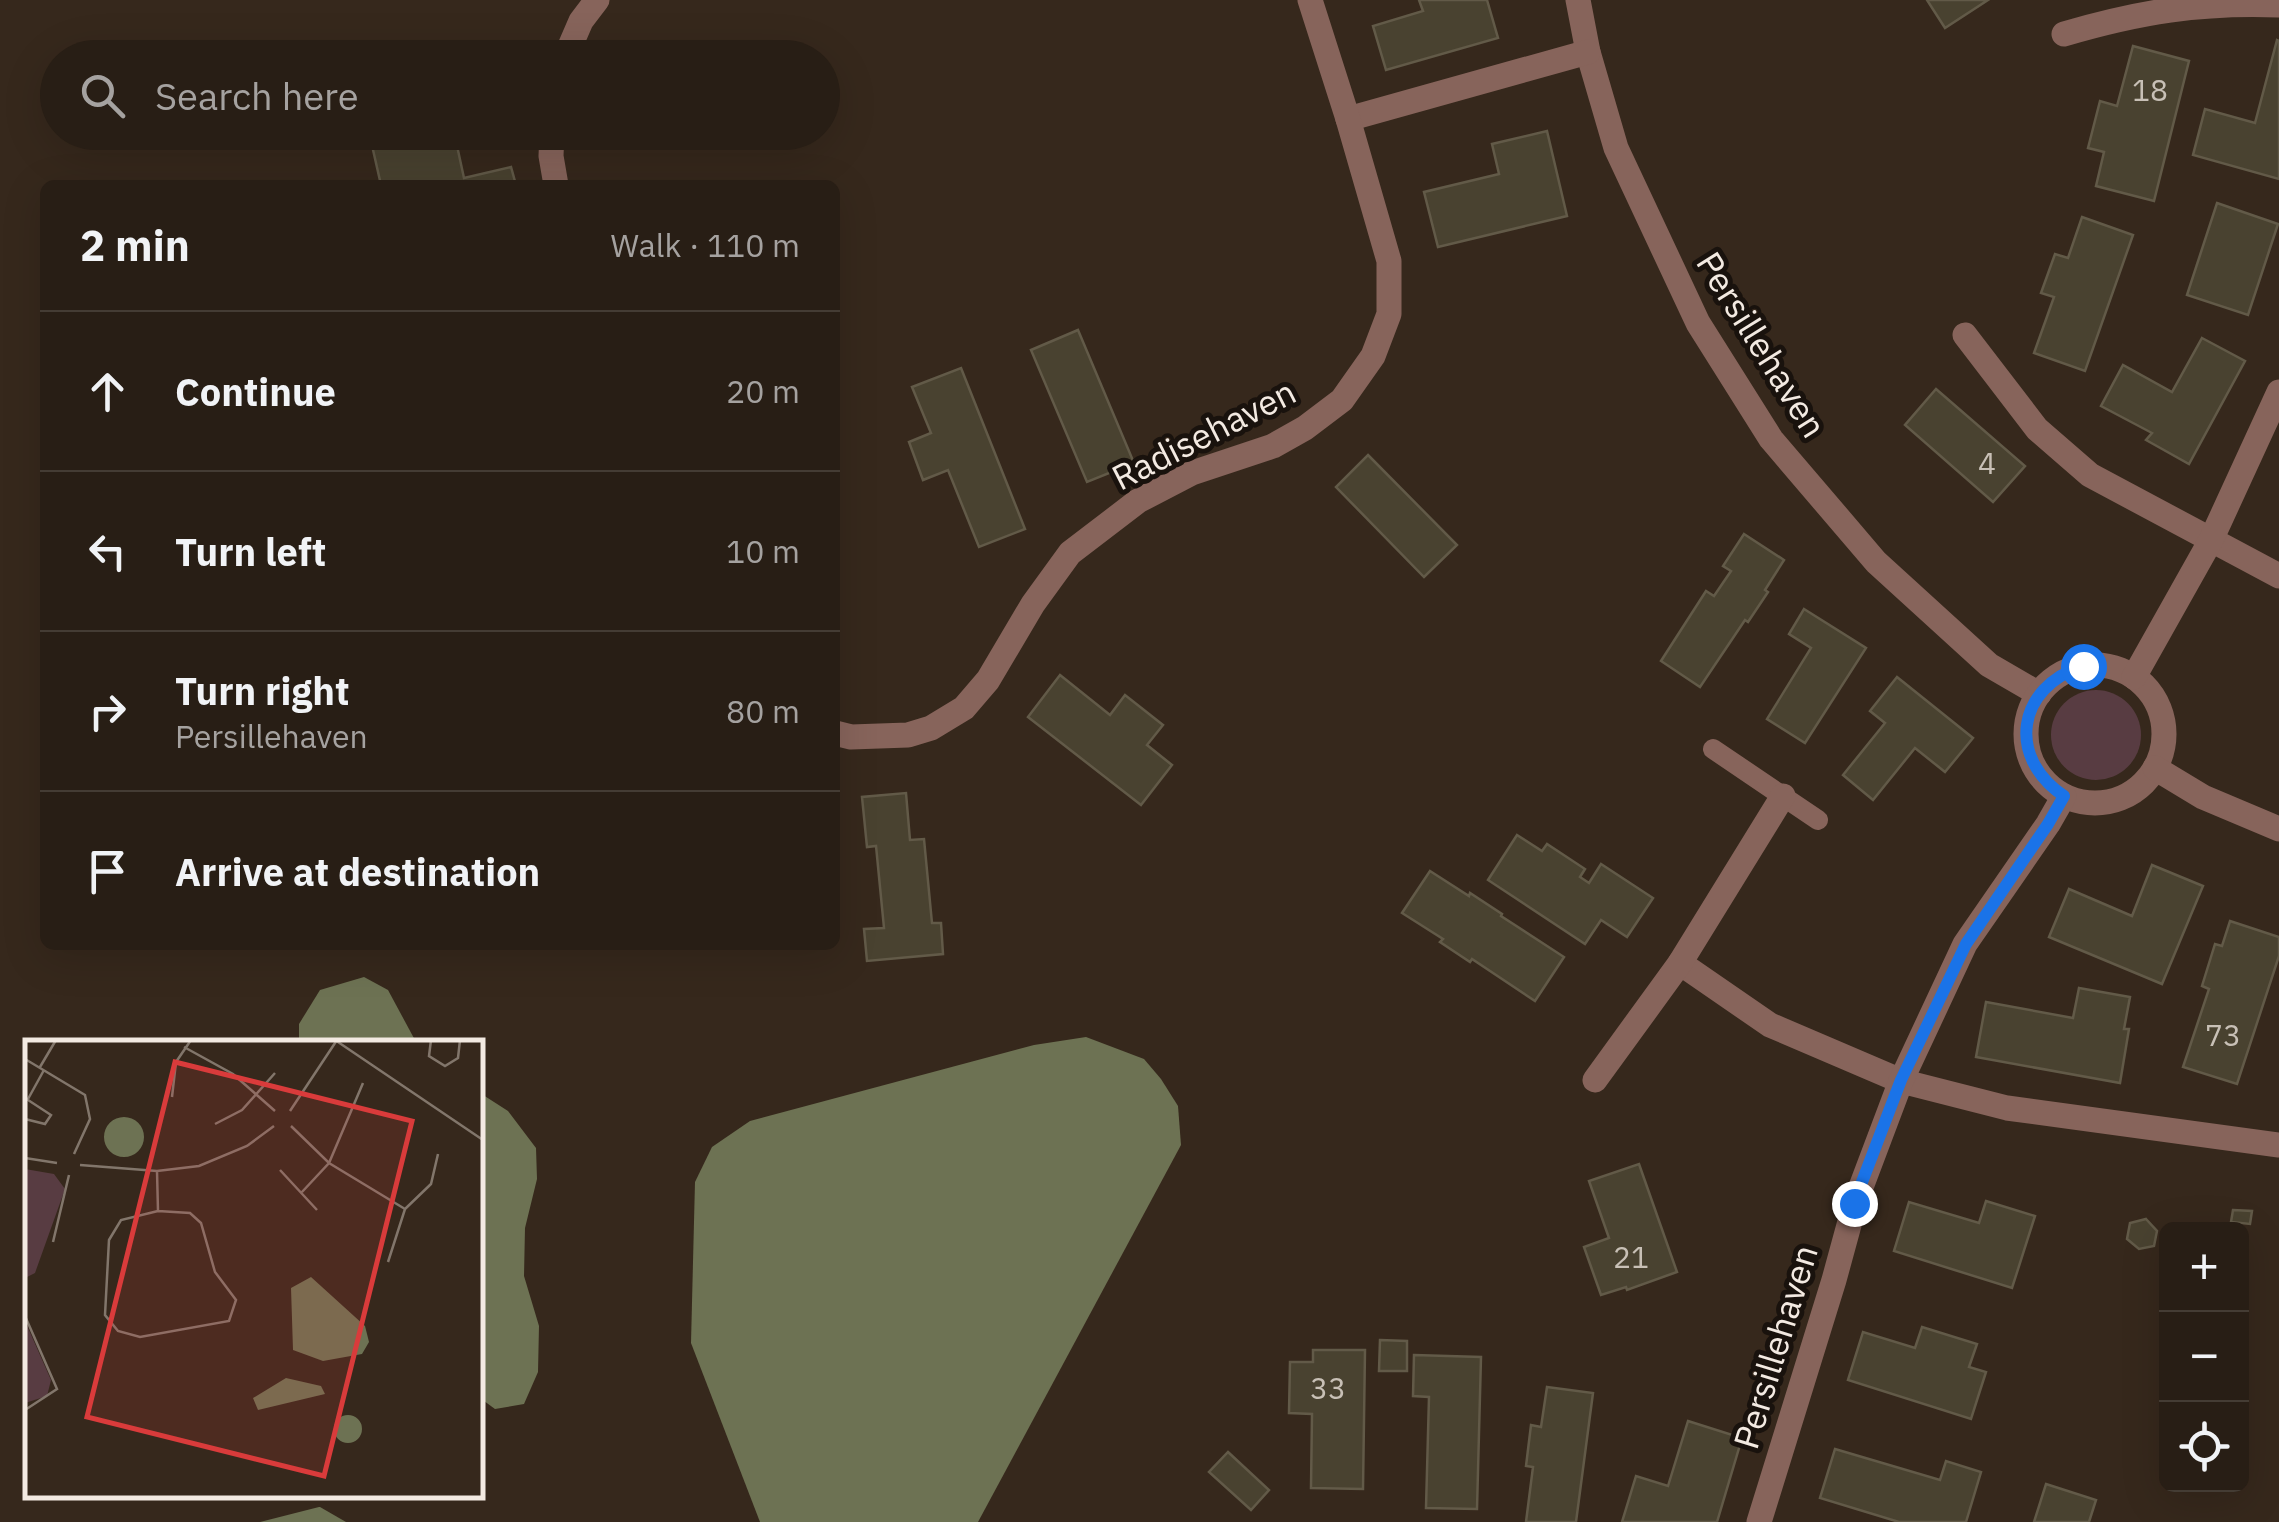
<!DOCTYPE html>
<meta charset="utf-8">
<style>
:root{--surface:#281e15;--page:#30271e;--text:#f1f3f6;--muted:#a5a2a0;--line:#443c34}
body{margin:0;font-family:"IBM Plex Sans",sans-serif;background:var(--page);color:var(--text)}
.controls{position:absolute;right:30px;bottom:30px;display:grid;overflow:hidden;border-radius:15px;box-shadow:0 10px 40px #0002}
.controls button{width:90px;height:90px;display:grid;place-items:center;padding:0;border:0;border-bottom:2px solid var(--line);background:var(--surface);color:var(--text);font:50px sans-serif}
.stop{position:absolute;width:30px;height:30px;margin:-22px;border:8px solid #1a73e8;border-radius:50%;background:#fff}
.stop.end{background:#1a73e8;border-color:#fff;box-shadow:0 2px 10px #0008}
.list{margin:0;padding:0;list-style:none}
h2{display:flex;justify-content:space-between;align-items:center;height:130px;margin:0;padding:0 40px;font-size:42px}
h2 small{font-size:32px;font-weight:400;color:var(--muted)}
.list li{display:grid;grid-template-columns:65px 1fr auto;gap:30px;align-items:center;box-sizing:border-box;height:160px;padding:0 40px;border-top:2px solid var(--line)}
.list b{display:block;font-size:38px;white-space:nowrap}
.list p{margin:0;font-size:32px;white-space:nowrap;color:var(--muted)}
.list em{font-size:32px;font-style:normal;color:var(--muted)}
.icon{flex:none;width:55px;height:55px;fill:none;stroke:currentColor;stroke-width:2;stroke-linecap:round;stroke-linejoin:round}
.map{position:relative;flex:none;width:2279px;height:1522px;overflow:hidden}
.search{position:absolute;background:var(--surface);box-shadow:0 10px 40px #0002;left:40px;top:40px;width:800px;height:110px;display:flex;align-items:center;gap:25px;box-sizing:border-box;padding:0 35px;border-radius:55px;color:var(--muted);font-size:38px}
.panel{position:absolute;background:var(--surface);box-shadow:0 10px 40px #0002;left:40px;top:180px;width:800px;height:770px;border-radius:15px}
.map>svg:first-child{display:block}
.green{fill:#583c42}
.water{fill:#6d7253}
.building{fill:#494230;stroke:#625a48;stroke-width:2.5}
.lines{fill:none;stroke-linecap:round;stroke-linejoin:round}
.service{stroke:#87645b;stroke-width:20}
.minor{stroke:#87645b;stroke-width:25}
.route{stroke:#1a73e8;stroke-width:12}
.labels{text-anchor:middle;stroke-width:10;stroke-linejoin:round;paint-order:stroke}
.number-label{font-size:30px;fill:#c8c0b6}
.street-label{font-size:35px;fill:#f3eae2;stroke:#19120d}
.inset-road{fill:none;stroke:#82766b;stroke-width:2.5}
.view{fill:#d93b3b;fill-opacity:0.15;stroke:#d93b3b;stroke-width:5}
.inset-edge{fill:none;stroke:#f3eae2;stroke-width:5}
</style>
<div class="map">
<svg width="2279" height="1522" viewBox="0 0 2279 1522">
<rect width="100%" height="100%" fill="#36281c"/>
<!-- green -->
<circle class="green" cx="2096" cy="735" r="45"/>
<!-- water -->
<g class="water">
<path d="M364,977L388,990L416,1042H299V1024L320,990Z"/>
<path d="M1086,1037L1144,1059L1161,1079L1178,1106L1181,1145L978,1522H760L691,1343L695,1182L712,1147L750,1121L1034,1045Z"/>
<path d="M480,1093L508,1111L536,1148L537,1179L525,1228L524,1276L539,1326L538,1372L524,1404L495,1409L480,1398Z"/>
<path d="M320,1507L346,1522H260L319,1507Z"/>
</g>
<!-- building -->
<g class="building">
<path d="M1419,0H1487L1498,38L1386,70L1373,26L1423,11Z"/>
<path d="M1927,0H1988L1945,28Z"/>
<path d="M2277,40L2279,41V179L2193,155L2205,109L2255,123Z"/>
<path d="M2133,46L2189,61L2154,201L2096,186L2104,152L2088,148L2100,101L2117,106Z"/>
<path d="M1547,131L1567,216L1438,247L1424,192L1499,174L1492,144Z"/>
<path d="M408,132H454L464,178L511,167L516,185H381L371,141Z"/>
<path d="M2217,203L2278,224L2248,315L2187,295Z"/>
<path d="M2082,217L2133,235L2085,371L2034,353L2054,297L2041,293L2055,254L2068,258Z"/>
<path d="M1078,330L1134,463L1087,482L1031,350Z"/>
<path d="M2202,338L2245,361L2189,464L2146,440L2152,433L2101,406L2123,365L2172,392Z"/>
<path d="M961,368L1025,529L979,547L948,470L923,480L909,442L931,433L912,387Z"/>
<path d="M1936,389L2025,466L1993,502L1905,425Z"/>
<path d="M1368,455L1457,545L1424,577L1336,487Z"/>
<path d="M1744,534L1784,560L1765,590L1768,592L1748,622L1745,620L1700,687L1661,661L1706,591L1714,596L1731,571L1723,566Z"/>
<path d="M1804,609L1866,648L1805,743L1767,719L1811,648L1789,634Z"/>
<path d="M1060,675L1110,715L1125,695L1163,725L1147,745L1172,765L1141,805L1028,717Z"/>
<path d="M1897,677L1973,738L1945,772L1915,748L1873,800L1843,775L1885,723L1870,711Z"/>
<path d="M906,793L910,840L924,839L932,923H941L943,954L867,961L864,929L884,928L876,846L867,847L862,797Z"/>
<path d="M1517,835L1542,851L1547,844L1585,869L1580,877L1589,883L1601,864L1653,898L1627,937L1601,920L1585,944L1488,880Z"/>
<path d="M2152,865L2203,886L2162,984L2049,937L2069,889L2132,916Z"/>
<path d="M1430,871L1469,896L1470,893L1502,914L1501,916L1564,957L1535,1001L1472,959L1470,962L1440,942L1443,939L1402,913Z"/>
<path d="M2230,921L2279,937V956L2237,1084L2183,1067L2209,989L2202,986L2215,944L2222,946Z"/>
<path d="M2079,988L2130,997L2124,1029H2129L2120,1083L1976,1057L1986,1002L2073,1018Z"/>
<path d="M1639,1164L1677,1272L1627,1290L1626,1287L1601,1295L1584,1247L1609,1238L1589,1181Z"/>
<path d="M1986,1201L2035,1216L2012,1288L1894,1251L1909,1202L1979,1223Z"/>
<path d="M2233,1210L2252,1211L2250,1224L2231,1222Z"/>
<path d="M2146,1219L2157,1231L2154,1246L2139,1249L2127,1239L2130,1223Z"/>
<path d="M1922,1327L1977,1344L1969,1367L1986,1372L1971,1419L1848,1380L1863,1332L1915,1348Z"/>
<path d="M1380,1340L1407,1341V1371H1379Z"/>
<path d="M1313,1350H1365L1363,1489L1311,1488L1312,1414L1289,1413L1290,1362H1313Z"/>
<path d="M1414,1355L1481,1357L1477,1509L1426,1508L1429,1397L1413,1396Z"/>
<path d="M1547,1387L1593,1393L1576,1522H1526L1533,1467L1526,1466L1531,1425L1541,1427Z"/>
<path d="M1688,1421L1742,1438L1717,1522H1622L1636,1476L1668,1486Z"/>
<path d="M1835,1449L1940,1480L1946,1461L1981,1472L1966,1522H1899L1820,1498Z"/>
<path d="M1228,1452L1269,1490L1251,1510L1209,1472Z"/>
<path d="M2046,1484L2096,1500L2089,1522H2034Z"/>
</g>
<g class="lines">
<!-- service -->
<path class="service" d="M1713,749L1818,820"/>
<!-- minor -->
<g class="minor">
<path d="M1578,0L1588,52L1616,148L1698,323L1771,439L1876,562L1989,665L2039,694"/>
<path d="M2064,34C2139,12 2200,2 2279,5"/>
<path d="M565,58L581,21L597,0"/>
<path d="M1348,119L1588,52"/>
<path d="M552,132L551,156L556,185"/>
<path d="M1965,335L2037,429L2090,475L2279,576"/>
<circle cx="2095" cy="734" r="69"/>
<path d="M2134,677L2211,540L2279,392"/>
<path d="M835,733L851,737L908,735L931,728L964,708L988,680L1033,604L1070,553L1138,501L1192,473L1273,446L1305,428L1342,400L1373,356L1389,314V261L1348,119L1310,0"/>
<path d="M2155,768L2203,797L2279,829"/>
<path d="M1680,963L1770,1025L1901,1081L2007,1108L2279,1145"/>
<path d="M1595,1080L1680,963L1783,796"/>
<path d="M1759,1522L1834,1280L1855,1203L1901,1081L1965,944L2048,824L2064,796"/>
</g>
</g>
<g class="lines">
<!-- route -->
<path class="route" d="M1854,1203L1901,1080L1966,944L2048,824L2064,796C2006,757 2017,687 2083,666"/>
</g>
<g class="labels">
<!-- number labels -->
<g class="number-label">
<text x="2150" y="101">18</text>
<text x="1987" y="474">4</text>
<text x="2223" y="1046">73</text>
<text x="1631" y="1268">21</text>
<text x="1328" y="1399">33</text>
</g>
<!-- street labels -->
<g class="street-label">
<text transform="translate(1761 345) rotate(58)" y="12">Persillehaven</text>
<text transform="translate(1204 435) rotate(-27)" y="12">Radisehaven</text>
<text transform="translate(1776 1347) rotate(-73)" y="12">Persillehaven</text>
</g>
</g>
<!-- overview -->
<g transform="translate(25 1040)">
<rect width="458" height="458" fill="#36281c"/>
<path d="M0,129L29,134L40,149L10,233L0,238ZM0,281L26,340L22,356L0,363Z" fill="#583c42"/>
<path d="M79 97a20 20 0 1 1 40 0a20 20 0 1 1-40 0ZM286,237L340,286L344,302L337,314L298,321L268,310L266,248ZM261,338L296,346L300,354L233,370L228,358ZM309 389a14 14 0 1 1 28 0a14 14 0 1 1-28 0Z" fill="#6d7253"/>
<path class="inset-road" d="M310,0L458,100M406,0L404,16L420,26L433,18L435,0M159,7L208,34L250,71M0,19L60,55L65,79L49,114M15,27L31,0M147,57L151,22L166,0M0,58L26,75L20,84L0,79M3,59L19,30M265,71L312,0M190,84L217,70L250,33M266,86L304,123L380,169M0,118L32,123M55,125L132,131L174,126L222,106L249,86M255,130L292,170M132,131L133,171L96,180L84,200L80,275L93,291L115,297L204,281L211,260L190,232L176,183L165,173L133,171M277,152L304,123L338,43M28,202L44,135M363,222L380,169L406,144L413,114M0,276L32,349L0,370"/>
<path class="view" d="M150,22L387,81L299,436L62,377Z"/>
<rect width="458" height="458" class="inset-edge"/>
</g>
</svg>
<div class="controls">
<button>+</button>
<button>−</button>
<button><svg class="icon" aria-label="locate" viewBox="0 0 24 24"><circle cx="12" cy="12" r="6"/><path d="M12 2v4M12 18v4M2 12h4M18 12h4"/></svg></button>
</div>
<div class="stop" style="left:2083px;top:666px"></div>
<div class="stop end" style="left:1854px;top:1203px"></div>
<div class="search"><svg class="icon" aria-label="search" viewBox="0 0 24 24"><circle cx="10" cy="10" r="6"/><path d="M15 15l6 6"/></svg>Search here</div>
<section class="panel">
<h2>2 min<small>Walk · 110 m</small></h2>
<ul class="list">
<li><svg class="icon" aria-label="ahead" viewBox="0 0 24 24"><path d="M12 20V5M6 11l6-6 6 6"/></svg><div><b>Continue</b></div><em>20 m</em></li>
<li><svg class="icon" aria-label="left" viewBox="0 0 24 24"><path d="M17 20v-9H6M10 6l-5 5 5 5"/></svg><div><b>Turn left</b></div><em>10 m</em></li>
<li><svg class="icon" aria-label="right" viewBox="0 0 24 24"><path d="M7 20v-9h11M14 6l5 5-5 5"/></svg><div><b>Turn right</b><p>Persillehaven</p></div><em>80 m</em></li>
<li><svg class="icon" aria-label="arrive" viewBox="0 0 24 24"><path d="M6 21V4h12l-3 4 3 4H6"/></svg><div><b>Arrive at destination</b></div></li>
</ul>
</section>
</div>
